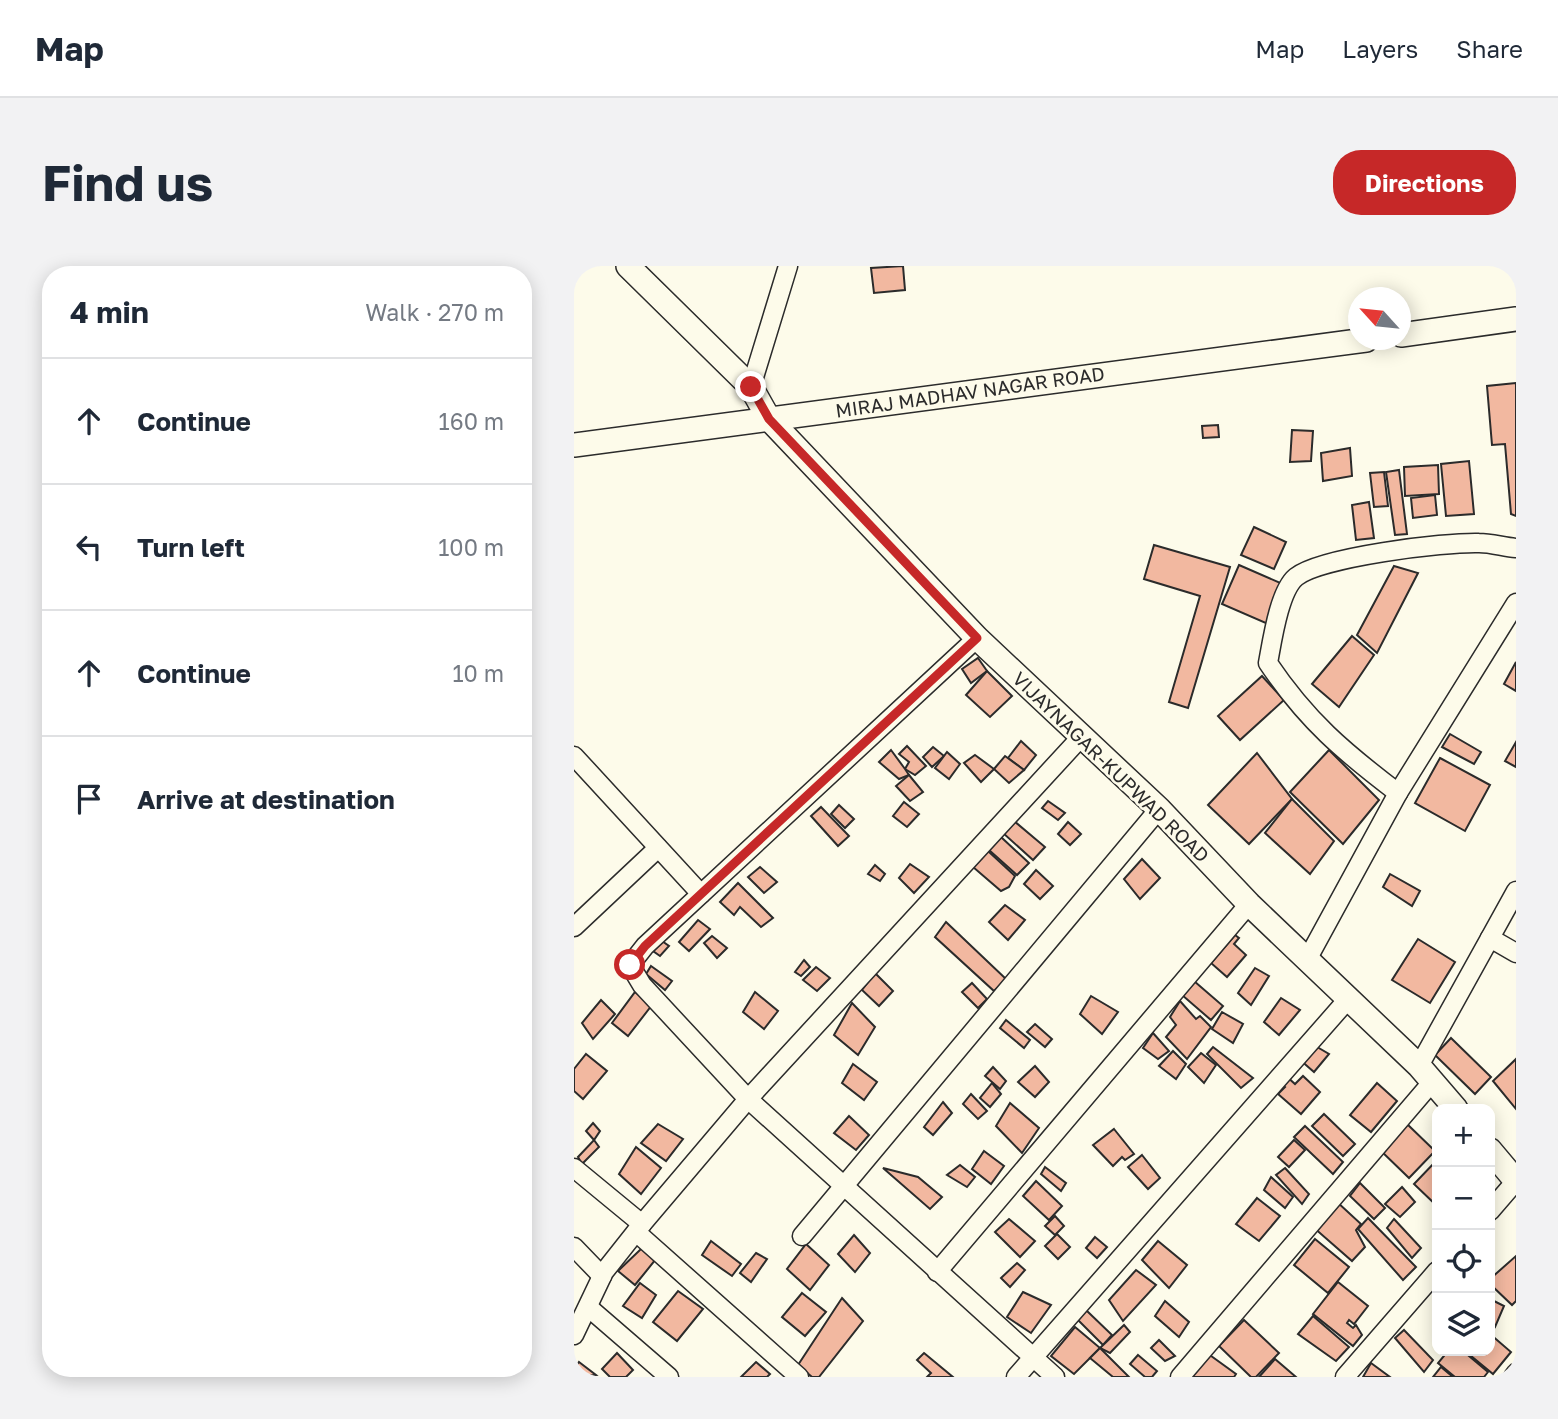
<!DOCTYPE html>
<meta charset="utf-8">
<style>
:root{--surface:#fff;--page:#f2f2f3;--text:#1f2937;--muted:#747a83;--line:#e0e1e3;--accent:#c62828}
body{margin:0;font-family:"Golos Text",sans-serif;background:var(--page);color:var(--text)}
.controls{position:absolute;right:21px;bottom:21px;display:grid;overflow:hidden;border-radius:14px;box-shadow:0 4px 18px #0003}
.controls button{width:63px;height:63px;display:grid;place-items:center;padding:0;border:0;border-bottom:2px solid var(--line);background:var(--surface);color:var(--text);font:35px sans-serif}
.compass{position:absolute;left:774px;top:21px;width:63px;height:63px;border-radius:50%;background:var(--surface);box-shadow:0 4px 18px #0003;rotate:297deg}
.stop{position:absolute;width:21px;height:21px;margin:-16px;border:5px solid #c62828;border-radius:50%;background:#fff}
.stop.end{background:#c62828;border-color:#fff;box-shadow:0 2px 7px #0008}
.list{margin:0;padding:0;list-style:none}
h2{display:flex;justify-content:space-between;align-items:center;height:91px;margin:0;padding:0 28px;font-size:30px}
h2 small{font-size:23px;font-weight:400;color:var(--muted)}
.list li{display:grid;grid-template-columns:46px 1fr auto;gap:21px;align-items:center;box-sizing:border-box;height:126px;padding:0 28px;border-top:2px solid var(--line)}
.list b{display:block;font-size:26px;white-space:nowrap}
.list em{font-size:23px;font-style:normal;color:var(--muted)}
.icon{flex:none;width:38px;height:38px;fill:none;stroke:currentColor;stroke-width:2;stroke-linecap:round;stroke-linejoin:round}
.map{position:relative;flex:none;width:942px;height:1111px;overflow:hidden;border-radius:28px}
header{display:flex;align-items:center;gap:42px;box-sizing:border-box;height:98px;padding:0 35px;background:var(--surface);border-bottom:2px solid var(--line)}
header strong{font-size:33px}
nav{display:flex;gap:38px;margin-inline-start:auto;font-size:24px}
.intro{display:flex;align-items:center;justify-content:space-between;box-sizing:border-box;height:168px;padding:0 42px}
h1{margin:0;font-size:49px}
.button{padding:18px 32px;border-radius:28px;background:var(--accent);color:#fff;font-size:24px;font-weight:700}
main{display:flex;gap:42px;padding:0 42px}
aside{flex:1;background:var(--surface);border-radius:28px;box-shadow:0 4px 18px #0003}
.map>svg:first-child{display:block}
.building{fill:#f2b8a0;stroke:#2b2b2b;stroke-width:2}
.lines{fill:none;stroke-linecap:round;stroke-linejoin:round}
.minor-casing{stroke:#2b2b2b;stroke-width:21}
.tertiary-casing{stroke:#2b2b2b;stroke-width:26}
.minor{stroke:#fdfbea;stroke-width:18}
.tertiary{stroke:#fdfbea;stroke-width:23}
.route{stroke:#c62828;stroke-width:9}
.labels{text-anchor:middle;stroke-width:5;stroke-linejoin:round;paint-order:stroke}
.street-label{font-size:19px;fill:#2b2b2b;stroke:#fdfbea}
</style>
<header>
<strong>Map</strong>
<nav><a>Map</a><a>Layers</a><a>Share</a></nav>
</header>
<div class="intro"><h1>Find us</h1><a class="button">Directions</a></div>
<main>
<aside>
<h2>4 min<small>Walk · 270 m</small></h2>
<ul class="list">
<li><svg class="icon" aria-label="ahead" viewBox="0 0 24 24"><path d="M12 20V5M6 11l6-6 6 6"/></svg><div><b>Continue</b></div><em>160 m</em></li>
<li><svg class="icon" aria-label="left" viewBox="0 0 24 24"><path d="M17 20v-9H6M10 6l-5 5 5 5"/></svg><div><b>Turn left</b></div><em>100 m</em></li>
<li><svg class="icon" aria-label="ahead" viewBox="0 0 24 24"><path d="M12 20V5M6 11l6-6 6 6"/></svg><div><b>Continue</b></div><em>10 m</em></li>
<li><svg class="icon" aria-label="arrive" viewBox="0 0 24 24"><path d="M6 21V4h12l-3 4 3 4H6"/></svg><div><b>Arrive at destination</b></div></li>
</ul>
</aside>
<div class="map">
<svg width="942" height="1111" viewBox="0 0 942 1111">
<rect width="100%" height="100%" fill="#fdfbea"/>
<!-- building -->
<g class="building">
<path d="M329,0L331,24L300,27L297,2Z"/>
<path d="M942,117V250L937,248L931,178L918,179L913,120Z"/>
<path d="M644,159L645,171L629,172L628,160Z"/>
<path d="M718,164L739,165L737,195L716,196Z"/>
<path d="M776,182L778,210L749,215L747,187Z"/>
<path d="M895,195L900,248L872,250L867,198Z"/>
<path d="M864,199L865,228L831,230L830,201Z"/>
<path d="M825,204L833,268L821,269L812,206Z"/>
<path d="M810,206L814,240L800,241L796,207Z"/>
<path d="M861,229L863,249L839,252L837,232Z"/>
<path d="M795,236L800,272L782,274L778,239Z"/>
<path d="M680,261L712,276L700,303L667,289Z"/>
<path d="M580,279L656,301L614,442L595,436L626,330L570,313Z"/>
<path d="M665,299L711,319L694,358L648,338Z"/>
<path d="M820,300L844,307L803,387L783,369Z"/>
<path d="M778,370L800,389L765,441L738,418Z"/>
<path d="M404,392L413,405L397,417L388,403Z"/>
<path d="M942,396V425L930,418Z"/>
<path d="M413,405L438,430L416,451L392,429Z"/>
<path d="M688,410L710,434L666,474L644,450Z"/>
<path d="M876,468L907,486L900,498L868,481Z"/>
<path d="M447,475L462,489L450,504L434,492Z"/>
<path d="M942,476V501L931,495Z"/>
<path d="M333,480L352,500L341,509L331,503L335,496L325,488Z"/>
<path d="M359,481L370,490L358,501L349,491Z"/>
<path d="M317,484L331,503L335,509L325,513L305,496Z"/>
<path d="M755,484L805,534L769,578L716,526Z"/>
<path d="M373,486L386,498L375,513L361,502Z"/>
<path d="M683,487L718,533L675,578L634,539Z"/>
<path d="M401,489L420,503L407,516L390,497Z"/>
<path d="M431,490L450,504L435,517L420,503Z"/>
<path d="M866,492L916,519L891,565L841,537Z"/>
<path d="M335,509L349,526L336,535L322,520Z"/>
<path d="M718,533L760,575L736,608L691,567Z"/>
<path d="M474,535L491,547L484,554L468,542Z"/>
<path d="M330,536L345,548L333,561L319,550Z"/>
<path d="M265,539L280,553L271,562L257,548Z"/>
<path d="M247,541L275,570L264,580L237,550Z"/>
<path d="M440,555L471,581L459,594L429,567Z"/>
<path d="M494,556L507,568L496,579L484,568Z"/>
<path d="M427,571L455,597L443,609L415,584Z"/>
<path d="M414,585L441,610L435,621L427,625L399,601Z"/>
<path d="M568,593L586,612L566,633L550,613Z"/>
<path d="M336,598L355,611L340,627L325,612Z"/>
<path d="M301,599L311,608L306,615L294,608Z"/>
<path d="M186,601L203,616L190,627L174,611Z"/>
<path d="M462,604L479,620L466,633L450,618Z"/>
<path d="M816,608L846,625L838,640L809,621Z"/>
<path d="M164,617L199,652L187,661L166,641L160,649L146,636Z"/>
<path d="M431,639L451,654L434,674L415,656Z"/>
<path d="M124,654L136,663L115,685L105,676Z"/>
<path d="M372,656L432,713L420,725L361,671Z"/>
<path d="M661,669L665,672L660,678L672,689L653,711L637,697Z"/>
<path d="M138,670L153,682L143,692L130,677Z"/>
<path d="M844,673L881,696L856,737L818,714Z"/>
<path d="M88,675L95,680L86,690L79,685Z"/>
<path d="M230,694L236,701L227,710L221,706Z"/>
<path d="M77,700L98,715L91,724L72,708Z"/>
<path d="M242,701L256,712L243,725L229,714Z"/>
<path d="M681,702L695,710L677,739L664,727Z"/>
<path d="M301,707L319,725L305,740L288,724Z"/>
<path d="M620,715L649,740L637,754L608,729Z"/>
<path d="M398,717L413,733L404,742L388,726Z"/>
<path d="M61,726L78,739L54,770L38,757Z"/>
<path d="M181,726L204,745L190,763L169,746Z"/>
<path d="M517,730L544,746L528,768L506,748Z"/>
<path d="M707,732L726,744L705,769L690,756Z"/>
<path d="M27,734L41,748L19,773L8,757Z"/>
<path d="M606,735L622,753L626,750L637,761L613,793L592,771L602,759L596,751Z"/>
<path d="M278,737L301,761L284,789L260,769Z"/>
<path d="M648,746L669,758L659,777L638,763Z"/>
<path d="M432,754L456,774L450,782L426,762Z"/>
<path d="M461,758L478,773L471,781L453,766Z"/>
<path d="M579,767L595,785L584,793L569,782Z"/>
<path d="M877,772L917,811L901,828L861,789Z"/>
<path d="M738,778L755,788L740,806L725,793Z"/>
<path d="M639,781L679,812L667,822L633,788Z"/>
<path d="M599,785L612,798L602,813L585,800Z"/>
<path d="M627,787L642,799L630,817L614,801Z"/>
<path d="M12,788L33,805L9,833L0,825V803Z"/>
<path d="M942,793V843L919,815Z"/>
<path d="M279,798L303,816L290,834L268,817Z"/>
<path d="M461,800L475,816L461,831L444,816Z"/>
<path d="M419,801L432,815L426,823L411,810Z"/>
<path d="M710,808L721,818L729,810L746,826L727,848L704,828L711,821L704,815Z"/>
<path d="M418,817L427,828L416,841L406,832Z"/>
<path d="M803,817L823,835L797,866L776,849Z"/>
<path d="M397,828L413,845L404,853L389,838Z"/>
<path d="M369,836L378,847L359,869L350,861Z"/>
<path d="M436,837L465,862L448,887L422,860Z"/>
<path d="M750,848L781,878L769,890L738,860Z"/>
<path d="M275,850L295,869L282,884L260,867Z"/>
<path d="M831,856L861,885L835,912L805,883Z"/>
<path d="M19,857L26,865L20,874L12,865Z"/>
<path d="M84,858L109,873L92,895L67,877Z"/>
<path d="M731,860L769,896L759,908L720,871Z"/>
<path d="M540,863L560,888L551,894L548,891L539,900L519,879Z"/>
<path d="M20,874L25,881L8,898L4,891Z"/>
<path d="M720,874L731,884L715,901L704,891Z"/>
<path d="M62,881L87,902L67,928L45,908Z"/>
<path d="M410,885L430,900L417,918L398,903Z"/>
<path d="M568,889L586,912L574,923L554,901Z"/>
<path d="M863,894V938L862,939L840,918Z"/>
<path d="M386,899L401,911L393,921L373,909Z"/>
<path d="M471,901L492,917L487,925L467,908Z"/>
<path d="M309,902L344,911L368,931L356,943Z"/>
<path d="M711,902L735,928L728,938L702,909Z"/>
<path d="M697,911L719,931L711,942L690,924Z"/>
<path d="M462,915L488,940L475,954L449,930Z"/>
<path d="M786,917L811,942L800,953L776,930Z"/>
<path d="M828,921L841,936L826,951L811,938Z"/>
<path d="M683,932L706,950L685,975L662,958Z"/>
<path d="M762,935L787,958L782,964L791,981L778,995L739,961Z"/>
<path d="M481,950L490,960L481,969L471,960Z"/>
<path d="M794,952L842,1001L829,1014L784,963Z"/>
<path d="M435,953L461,975L446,991L421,966Z"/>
<path d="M820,953L847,982L838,992L813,962Z"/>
<path d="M483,968L496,981L484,993L471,980Z"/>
<path d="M280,969L296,987L281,1006L264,988Z"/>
<path d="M521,971L533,981L523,992L512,982Z"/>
<path d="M741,973L775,1001L754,1027L720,999Z"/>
<path d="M137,975L167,998L158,1010L128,989Z"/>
<path d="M584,975L613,999L595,1022L568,994Z"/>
<path d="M232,978L255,999L236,1024L213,1003Z"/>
<path d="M68,982L82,993L61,1019L44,1005Z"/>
<path d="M182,987L193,993L177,1016L166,1007Z"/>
<path d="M942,990V1035L938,1039L916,1018V1013Z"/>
<path d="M443,997L451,1004L436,1021L427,1012Z"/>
<path d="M562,1004L582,1019L549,1055L535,1034Z"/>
<path d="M764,1016L794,1040L780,1058L775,1054L773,1057L779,1062L782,1059L788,1069L779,1080L739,1048Z"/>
<path d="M66,1017L82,1029L68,1052L49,1040Z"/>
<path d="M104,1025L129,1043L103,1075L79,1056Z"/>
<path d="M449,1026L477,1039L457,1067L433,1051Z"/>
<path d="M228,1027L252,1046L231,1070L208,1051Z"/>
<path d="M268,1032L289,1055L245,1111H238L224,1099Z"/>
<path d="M916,1033L930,1040L921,1061L916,1058Z"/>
<path d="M591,1035L615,1056L605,1071L581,1050Z"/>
<path d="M512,1044L538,1069L529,1079L503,1053Z"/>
<path d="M739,1050L775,1081L762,1095L724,1068Z"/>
<path d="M670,1054L705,1087L682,1111H677L645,1080Z"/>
<path d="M550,1059L556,1066L536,1087L526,1082Z"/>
<path d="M501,1061L526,1082L500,1108L477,1090Z"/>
<path d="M830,1064L859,1094L850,1106L821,1072Z"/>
<path d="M916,1068L937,1086L919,1108L891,1085H916Z"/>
<path d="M585,1074L601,1090L591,1095L577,1082Z"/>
<path d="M526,1082L555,1111H539L516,1092Z"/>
<path d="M874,1085H889L914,1106L910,1111H881L864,1097Z"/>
<path d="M43,1087L59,1104L52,1111H36L28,1103Z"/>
<path d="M350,1087L379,1111H353L357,1107L343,1094Z"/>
<path d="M633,1087L662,1108L660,1111H616Z"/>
<path d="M564,1089L583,1105L578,1111H571L556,1098Z"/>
<path d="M701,1093L722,1111H685Z"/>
<path d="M5,1096L22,1109L0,1111V1103Z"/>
<path d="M182,1096L196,1108L193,1111H167Z"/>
<path d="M797,1097L816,1111H789Z"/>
<path d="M867,1101L879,1111H859Z"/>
</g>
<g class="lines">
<!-- minor casing -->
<g class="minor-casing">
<g id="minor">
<path d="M177,121L214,0"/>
<path d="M403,372L71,680L56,699L68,719L174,833L481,1111"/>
<path d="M0,490L127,628"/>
<path d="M824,527C770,486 733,455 694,397C698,376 705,325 722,311C747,291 870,276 905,277C917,277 930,281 942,282"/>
<path d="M0,661L84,582"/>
<path d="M916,672L942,625"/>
<path d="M734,692L824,527L942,337"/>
<path d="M845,800L916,672L942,687"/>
<path d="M0,902L68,958"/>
<path d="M916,945L942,915"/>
<path d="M62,966L225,1111"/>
<path d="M228,970L585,543"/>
<path d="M0,981L28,1010"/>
<path d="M363,1006L675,638"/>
<path d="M14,1041L95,1111"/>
<path d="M0,1069L30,1006L68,958L174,833L508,470"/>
<path d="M442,1111L775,732"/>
<path d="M606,1111L859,815"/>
<path d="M771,1111L863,1005"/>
<path d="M939,1111L942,1107"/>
</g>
</g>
<!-- tertiary casing -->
<g class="tertiary-casing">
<g id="tertiary">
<path d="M54,0L177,121L195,153L403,372L585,543L675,638L845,800L882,843"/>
<path d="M827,69L942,53"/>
<path d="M0,179L792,74"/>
<path d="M916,884L942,915"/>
</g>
</g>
<!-- minor -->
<use href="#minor" class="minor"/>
<!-- tertiary -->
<use href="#tertiary" class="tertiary"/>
</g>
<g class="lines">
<!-- route -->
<path class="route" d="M56,699L71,680L403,372L195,153L177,121"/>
</g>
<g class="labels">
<!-- street labels -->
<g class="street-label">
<text transform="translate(396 126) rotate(-8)" y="7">MIRAJ MADHAV NAGAR ROAD</text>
<text transform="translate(537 501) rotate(44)" y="7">VIJAYNAGAR-KUPWAD ROAD</text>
</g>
</g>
</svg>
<div class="controls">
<button>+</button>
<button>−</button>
<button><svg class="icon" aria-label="locate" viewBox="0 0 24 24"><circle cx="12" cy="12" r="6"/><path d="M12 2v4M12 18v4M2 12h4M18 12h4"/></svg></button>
<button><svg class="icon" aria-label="layers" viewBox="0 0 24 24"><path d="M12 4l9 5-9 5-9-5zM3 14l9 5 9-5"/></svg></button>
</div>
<svg class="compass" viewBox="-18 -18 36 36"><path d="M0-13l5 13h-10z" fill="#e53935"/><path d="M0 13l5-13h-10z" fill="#747a83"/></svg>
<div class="stop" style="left:56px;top:699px"></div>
<div class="stop end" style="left:177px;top:121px"></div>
</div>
</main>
